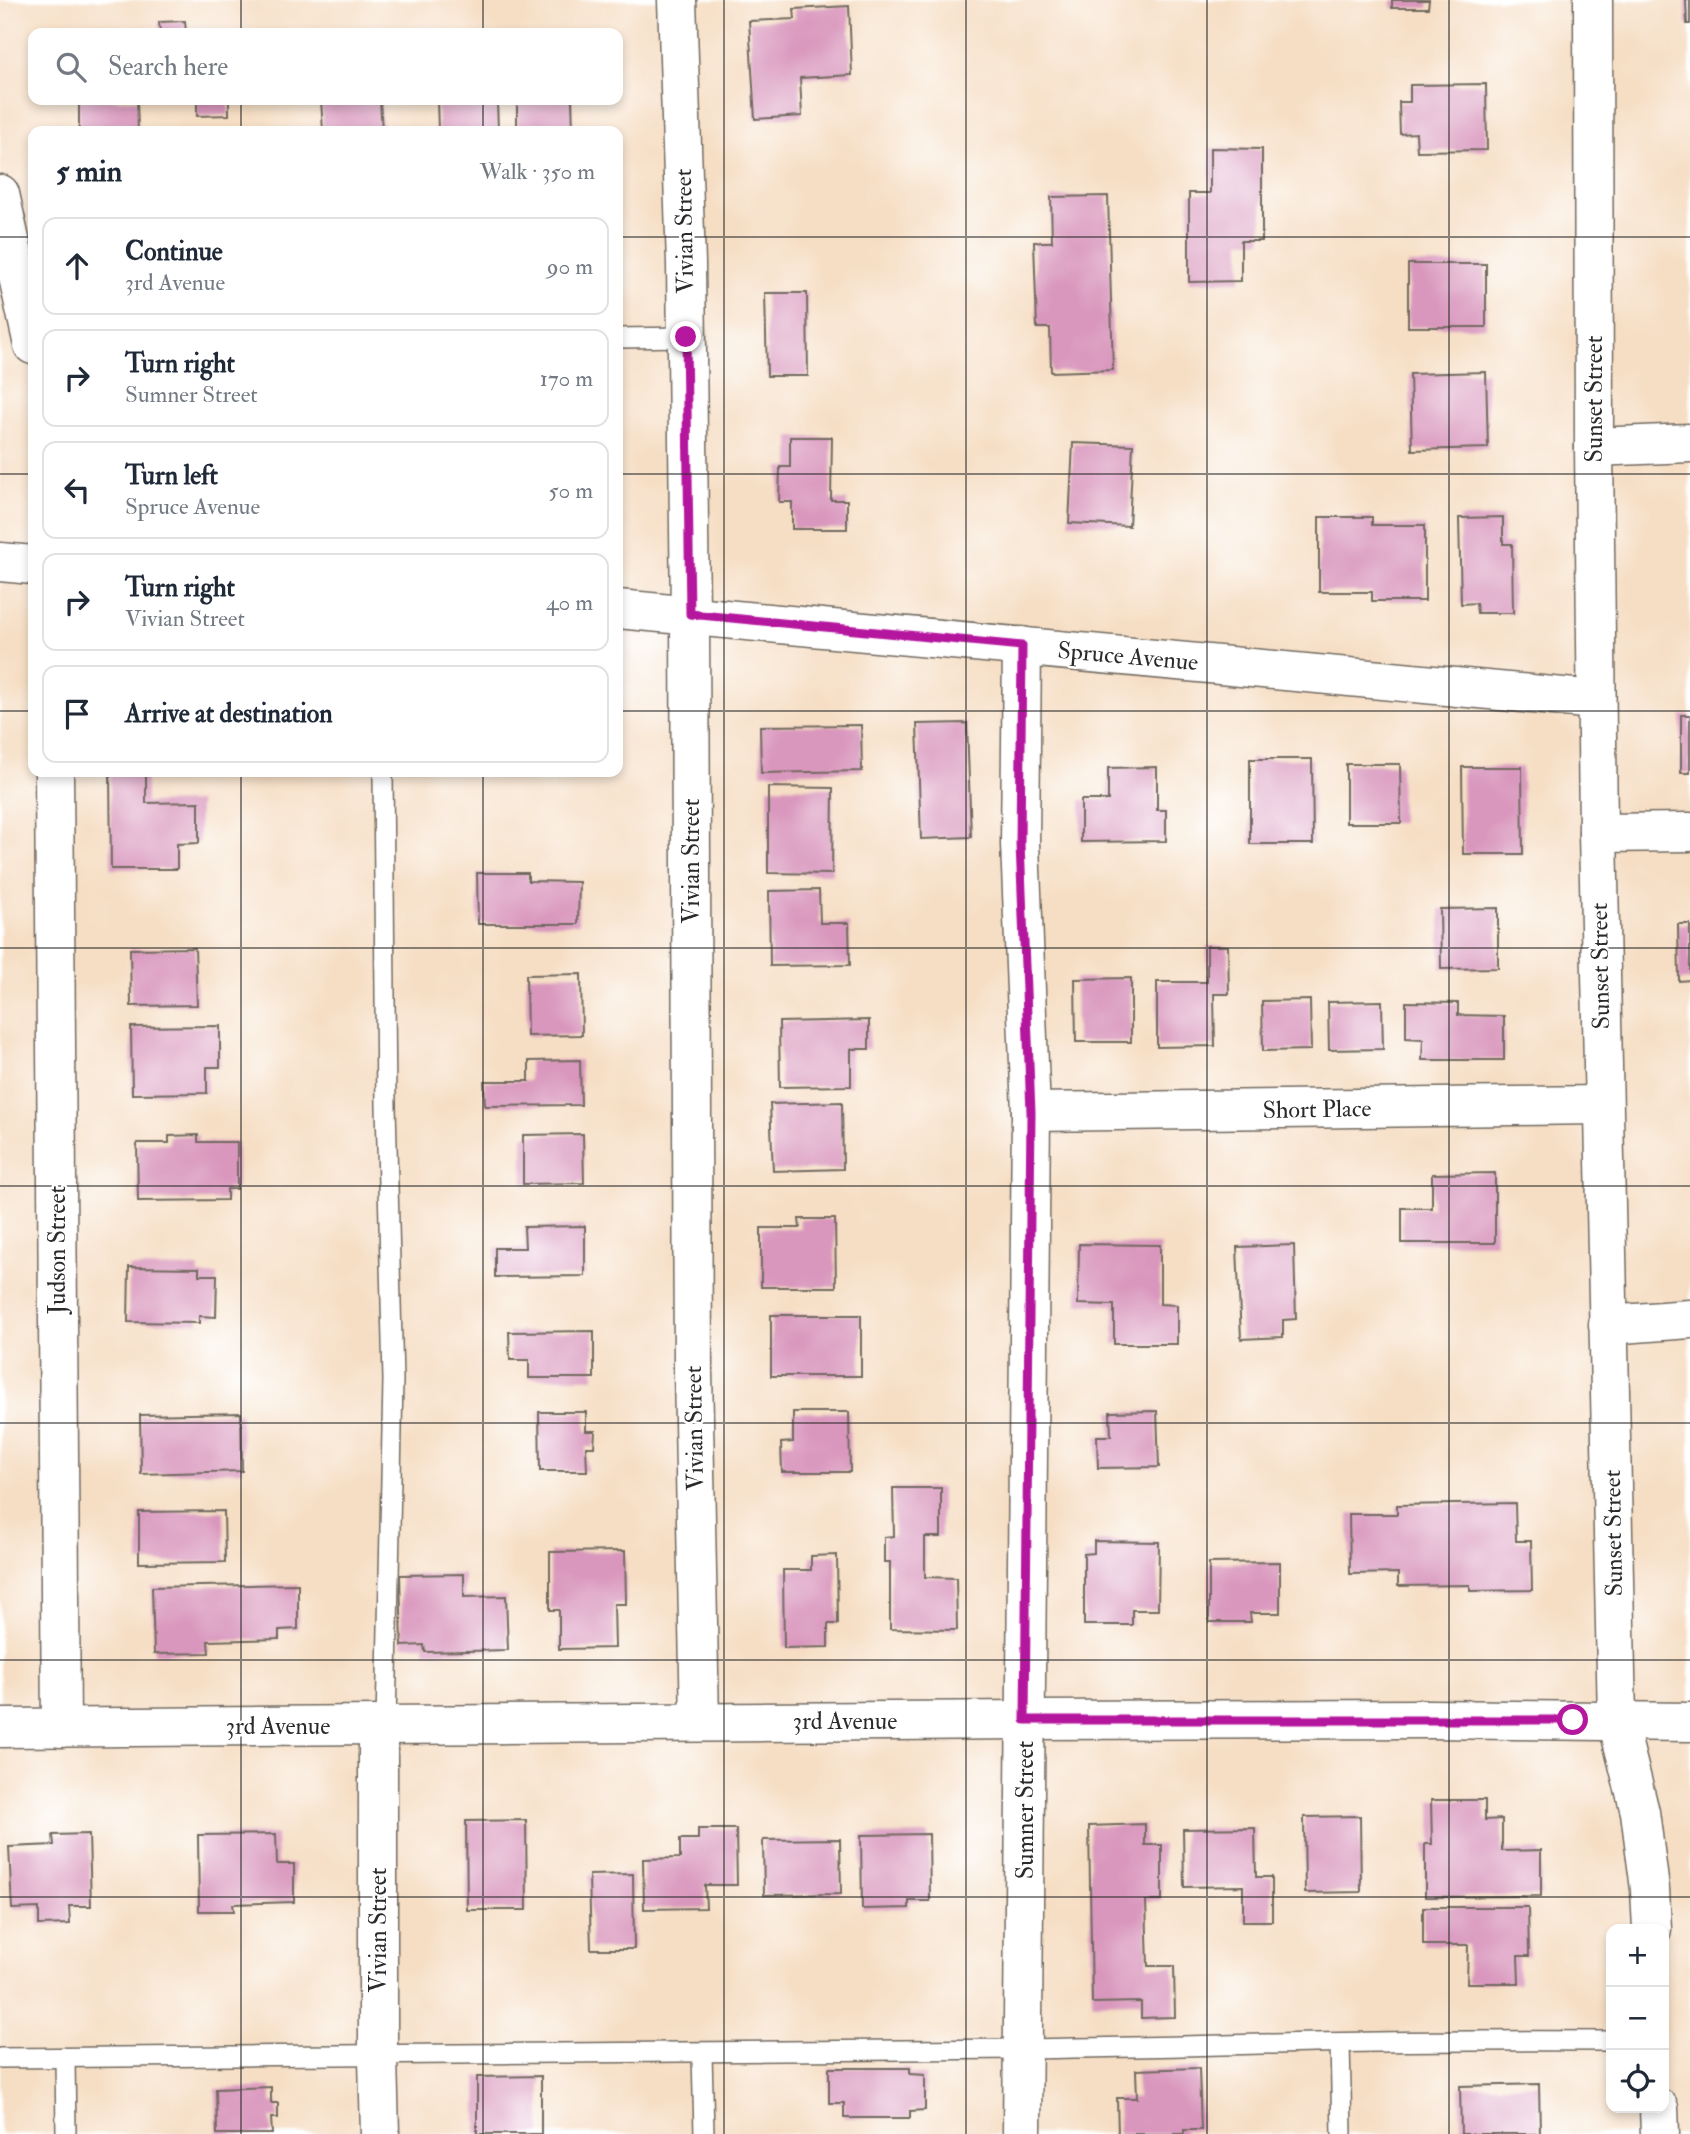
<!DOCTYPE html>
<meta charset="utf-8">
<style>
:root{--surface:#fff;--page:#f2f2f3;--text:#1f2937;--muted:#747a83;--line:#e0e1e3}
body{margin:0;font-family:"IM FELL Double Pica",serif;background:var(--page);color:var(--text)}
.controls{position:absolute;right:21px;bottom:21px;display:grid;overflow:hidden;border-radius:14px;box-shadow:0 4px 10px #0003}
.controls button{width:63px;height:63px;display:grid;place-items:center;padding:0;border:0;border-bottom:2px solid var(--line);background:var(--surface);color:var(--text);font:35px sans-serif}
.stop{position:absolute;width:21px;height:21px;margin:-16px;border:5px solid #b5179e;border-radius:50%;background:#fff}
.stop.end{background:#b5179e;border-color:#fff;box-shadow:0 2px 7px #0008}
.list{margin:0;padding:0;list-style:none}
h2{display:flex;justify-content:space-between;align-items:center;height:91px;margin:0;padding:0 28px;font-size:30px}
h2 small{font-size:23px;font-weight:400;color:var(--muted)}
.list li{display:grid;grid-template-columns:46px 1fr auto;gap:21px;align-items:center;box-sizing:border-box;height:98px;margin:0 14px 14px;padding:0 14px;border:2px solid var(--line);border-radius:14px}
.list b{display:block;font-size:26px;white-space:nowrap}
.list p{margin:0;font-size:23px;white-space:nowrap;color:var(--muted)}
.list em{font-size:23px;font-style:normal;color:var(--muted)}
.icon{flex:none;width:38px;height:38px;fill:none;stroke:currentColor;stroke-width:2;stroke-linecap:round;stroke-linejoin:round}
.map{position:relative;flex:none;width:1690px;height:2134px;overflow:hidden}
.search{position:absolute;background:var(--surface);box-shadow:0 4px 10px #0003;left:28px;top:28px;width:595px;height:77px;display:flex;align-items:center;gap:18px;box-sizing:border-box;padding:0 24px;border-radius:14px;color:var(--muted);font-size:26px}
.panel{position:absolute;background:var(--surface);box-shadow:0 4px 10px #0003;left:28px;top:126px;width:595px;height:651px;border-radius:14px}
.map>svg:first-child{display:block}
.building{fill:#d997bd}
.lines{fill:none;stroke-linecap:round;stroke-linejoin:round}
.service-casing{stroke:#726a61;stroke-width:22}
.minor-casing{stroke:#726a61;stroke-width:41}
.tertiary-casing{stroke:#726a61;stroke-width:41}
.service{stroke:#fff;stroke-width:19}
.minor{stroke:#fff;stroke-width:38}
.tertiary{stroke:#fff;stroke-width:38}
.route{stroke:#b5179e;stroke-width:9}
.grid{fill:none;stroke:#2b2b2b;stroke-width:2;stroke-opacity:0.55}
.labels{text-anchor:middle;stroke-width:5;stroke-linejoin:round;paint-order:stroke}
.street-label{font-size:24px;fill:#2b2b2b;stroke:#fff}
</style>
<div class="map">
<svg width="1690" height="2134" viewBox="0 0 1690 2134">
<rect width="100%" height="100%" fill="#fff"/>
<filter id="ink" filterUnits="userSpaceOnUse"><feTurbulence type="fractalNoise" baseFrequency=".0143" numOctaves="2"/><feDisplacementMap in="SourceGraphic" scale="14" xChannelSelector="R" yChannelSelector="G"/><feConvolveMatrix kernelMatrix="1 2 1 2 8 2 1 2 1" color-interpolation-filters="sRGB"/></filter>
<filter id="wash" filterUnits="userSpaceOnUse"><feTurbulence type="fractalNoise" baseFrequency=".00686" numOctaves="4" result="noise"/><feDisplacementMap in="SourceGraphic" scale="28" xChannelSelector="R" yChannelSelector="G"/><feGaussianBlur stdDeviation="1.57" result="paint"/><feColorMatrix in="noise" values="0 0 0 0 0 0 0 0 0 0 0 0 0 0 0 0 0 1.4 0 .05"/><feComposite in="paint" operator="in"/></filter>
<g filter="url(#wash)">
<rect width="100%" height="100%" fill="#f6dec4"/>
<g id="blocks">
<!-- building -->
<g class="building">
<path d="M1392,0H1429L1428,8H1392Z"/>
<path d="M1686,0H1690V24H1687Z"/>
<path d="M849,6L852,75L800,78L802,116L755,119L749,21L795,19L794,9Z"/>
<path d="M185,21L186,33H160L159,22Z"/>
<path d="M1486,84L1487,150L1417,151L1416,133L1400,134L1399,102H1410V85Z"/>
<path d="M79,100H137L138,131H79Z"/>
<path d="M197,100H229V115L197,116Z"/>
<path d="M321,100H380L382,131H323Z"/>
<path d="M437,100H497L498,131H438Z"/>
<path d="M517,100H572L573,131H517Z"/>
<path d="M1210,148L1262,149V241H1241V281L1189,282V193H1210Z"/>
<path d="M1108,196L1113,370L1051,372L1050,328H1037L1034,242H1052L1051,197Z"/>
<rect x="1408" y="264" width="78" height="63"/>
<path d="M765,293H807L808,376H767Z"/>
<path d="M1486,372L1488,448L1412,450L1410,374Z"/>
<path d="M790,437H832L831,500H847V529H792V502H779L780,467H790Z"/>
<path d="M1073,443L1133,445L1129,526L1069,523Z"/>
<path d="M1319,517H1372V525H1425V601H1372V592H1319Z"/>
<path d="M1503,517V544H1512L1513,613H1477L1476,603L1461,604L1459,518Z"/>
<rect x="1681" y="715" width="9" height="58"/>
<path d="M967,723L971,837L921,839L917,724Z"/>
<path d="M861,725L862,771L761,773L760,726Z"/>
<path d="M1250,759H1312L1313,844H1250Z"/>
<path d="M1346,764H1400L1401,823H1346Z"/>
<path d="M1157,767V810H1166V841L1081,842V800H1108V768Z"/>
<path d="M1462,767H1522L1523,854H1463Z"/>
<path d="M110,772H146V803L199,802V843L177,844V869H111Z"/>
<path d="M768,787L833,788L832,874L768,873Z"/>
<path d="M477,873H528V881L579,882L578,924H478Z"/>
<path d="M819,890L820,923H849L850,965L770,966L769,891Z"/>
<path d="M1498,908V968L1441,969L1440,909Z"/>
<path d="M1678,924H1690V980L1679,981Z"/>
<path d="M1207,946H1228L1229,994H1214L1215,1046L1157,1047V982H1207Z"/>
<path d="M195,948L197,1005L131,1006L130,949Z"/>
<path d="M581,974L582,1035L527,1036L526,975Z"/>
<path d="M1131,978V1042H1076L1075,979Z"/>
<path d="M1310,1000L1311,1050L1263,1051L1262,1001Z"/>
<path d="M1382,1001L1383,1049L1329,1050L1328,1002Z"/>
<path d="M1406,1002L1458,1003V1015L1504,1016V1060H1422L1423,1039L1406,1038Z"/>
<path d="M869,1020V1049H851V1086L780,1087L779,1022Z"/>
<path d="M220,1026V1067H207V1093L132,1094L131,1027Z"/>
<path d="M580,1060L581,1105L485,1106L484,1081H529V1061Z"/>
<path d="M842,1102L843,1169L773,1171L770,1104Z"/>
<path d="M583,1134L584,1183L523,1184V1135Z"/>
<path d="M198,1135V1142H237V1189H227V1200L138,1201L137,1143H169V1136Z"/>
<path d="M1495,1173V1243H1402V1208H1432V1174Z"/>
<path d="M799,1219H835L836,1287H761V1228H800Z"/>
<path d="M585,1226V1276L495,1277V1248H525L524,1227Z"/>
<path d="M1079,1244L1160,1245V1304L1177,1305V1344H1114V1305L1078,1304Z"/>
<path d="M1294,1245L1296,1319L1283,1320V1337L1241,1339L1237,1247Z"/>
<path d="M129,1267L199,1268V1275H217L216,1317L199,1316V1323L128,1322Z"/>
<rect x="771" y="1315" width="90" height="61"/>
<path d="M594,1331V1378H529V1360H510L509,1332Z"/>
<path d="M1157,1411L1159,1467L1098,1468L1097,1436H1111L1110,1412Z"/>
<path d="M539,1412H586V1431H595L594,1447H586L587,1471H540Z"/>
<path d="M793,1412H849L850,1472H782L781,1443L793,1442Z"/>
<path d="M241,1413L242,1471L141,1474L140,1415Z"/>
<path d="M893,1488H941V1537H925V1577L956,1578L957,1630L890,1629V1562H884V1537L894,1536Z"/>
<path d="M1515,1503L1516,1541H1531L1532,1590L1470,1591V1585L1398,1586V1573L1350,1574L1349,1514H1397V1505Z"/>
<path d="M224,1511L225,1562L139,1563V1512Z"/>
<path d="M1094,1541L1159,1542L1158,1610H1132V1625H1084V1554L1094,1553Z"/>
<path d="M625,1551L626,1604H614L615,1648L559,1649V1610H550V1552Z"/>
<path d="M837,1555L838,1624H828V1647L784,1648L783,1570H811V1556Z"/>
<path d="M1280,1562V1613H1250L1251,1622H1209V1563Z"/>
<path d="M464,1574V1597L506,1596L508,1650L425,1652L424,1645L402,1646L400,1575Z"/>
<path d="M298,1584V1629L279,1630V1639L208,1641L209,1653L154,1654L152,1587Z"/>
<path d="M1431,1800H1485V1820L1502,1819V1851L1541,1850V1896L1425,1897V1844H1432Z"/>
<path d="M1360,1816L1361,1892L1305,1893L1304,1817Z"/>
<path d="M526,1820L527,1910H467L466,1821Z"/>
<path d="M1145,1824V1845H1162V1901H1146L1148,1966H1174L1175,2017L1141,2018V2002L1092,2003L1089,1826Z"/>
<path d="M1255,1828L1256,1877H1272V1921H1243V1886L1184,1887L1183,1829Z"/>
<path d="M698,1829H736L737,1885H705L706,1908L644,1909L643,1859L680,1858V1839H698Z"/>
<path d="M89,1834L91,1906H69L70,1924L39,1925V1908L12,1909L9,1847L54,1845L53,1835Z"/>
<path d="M276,1834L277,1864H294V1902L233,1904L234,1911H199L198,1835Z"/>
<path d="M929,1834L930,1901H909V1908L862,1909L861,1835Z"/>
<path d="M840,1839L841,1894L764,1895L763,1840Z"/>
<path d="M633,1874L634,1949H591L589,1875Z"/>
<path d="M1423,1907H1528L1529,1956H1518L1519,1983H1467L1468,1945H1423Z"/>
<path d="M829,2068H910V2074L925,2075V2110L910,2111V2118H844V2103H829Z"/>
<path d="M1199,2068L1201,2130H1184V2134H1118L1117,2098H1137L1136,2070Z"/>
<path d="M541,2076V2134H477V2077Z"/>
<path d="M1539,2084L1540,2134H1461L1460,2086Z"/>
<path d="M271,2087V2103H278V2118H271L272,2134H217L216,2089Z"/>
</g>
</g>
</g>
<g filter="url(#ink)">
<use href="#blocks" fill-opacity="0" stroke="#726a61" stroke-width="2"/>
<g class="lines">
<!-- service casing -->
<g class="service-casing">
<g id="service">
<path d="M618,338L686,337"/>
<path d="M383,772L386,1106L393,1380L386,1726"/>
<path d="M1340,2043L1342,2134"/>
<path d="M702,2054L704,2134"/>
<path d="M0,2058C340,2058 680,2055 1020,2049C1217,2046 1414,2039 1611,2041"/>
<path d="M65,2058L66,2134"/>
</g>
</g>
<!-- minor casing -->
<g class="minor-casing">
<g id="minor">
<path d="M677,0L686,264L690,614L693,1371L700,1722"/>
<path d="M1593,0L1594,447L1598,833L1617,1720L1640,1812L1650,1889L1652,1929"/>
<path d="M0,194L33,345"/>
<path d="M1594,447L1690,443"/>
<path d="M0,562L33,565"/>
<path d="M618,609L1596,700"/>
<path d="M1022,646L1020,844L1031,1112L1022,2134"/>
<path d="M54,772L61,1728"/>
<path d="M1598,833L1690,832"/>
<path d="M1031,1112L1603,1105"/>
<path d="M1608,1325L1690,1319"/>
<path d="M378,1726V2058L380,2134"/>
<path d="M1659,2108L1660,2134"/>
</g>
</g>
<!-- tertiary casing -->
<g class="tertiary-casing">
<path id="tertiary" d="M0,1728L1025,1720L1430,1719L1690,1722"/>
</g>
<!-- service -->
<use href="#service" class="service"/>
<!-- minor -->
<use href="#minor" class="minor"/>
<!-- tertiary -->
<use href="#tertiary" class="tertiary"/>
</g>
</g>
<g class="lines" filter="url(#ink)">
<!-- route -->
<path class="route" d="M686,337L690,614L1022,646L1020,844L1031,1112L1025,1720H1573"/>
</g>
<!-- grid -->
<path class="grid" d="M241,0V33M483,0V33M724,0V2134M966,0V2134M1207,0V2134M1449,0V2134M241,100V131M483,100V131M0,237H33M618,237H1690M0,474H33M618,474H1690M0,711H33M618,711H1690M241,772V2134M483,772V2134M0,948H1690M0,1186H1690M0,1423H1690M0,1660H1690M0,1897H1690"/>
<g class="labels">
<!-- street labels -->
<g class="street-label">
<text transform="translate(684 231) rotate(-91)" y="8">Vivian Street</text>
<text transform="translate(1594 399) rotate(-90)" y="8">Sunset Street</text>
<text transform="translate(1128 656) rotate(5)" y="8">Spruce Avenue</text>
<text transform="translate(691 861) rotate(-90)" y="8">Vivian Street</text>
<text transform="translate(1600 966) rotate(-91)" y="8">Sunset Street</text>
<text transform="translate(1317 1109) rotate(-1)" y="8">Short Place</text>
<text transform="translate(57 1250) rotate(-90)" y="8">Judson Street</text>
<text transform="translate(694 1428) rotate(-91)" y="8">Vivian Street</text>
<text transform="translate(1613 1533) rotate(-91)" y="8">Sunset Street</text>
<text x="845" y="1729">3rd Avenue</text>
<text x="278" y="1734">3rd Avenue</text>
<text transform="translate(1025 1810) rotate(-90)" y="8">Sumner Street</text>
<text transform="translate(378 1930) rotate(-90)" y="8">Vivian Street</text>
</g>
</g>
</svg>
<div class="controls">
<button>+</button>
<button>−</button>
<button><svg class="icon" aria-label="locate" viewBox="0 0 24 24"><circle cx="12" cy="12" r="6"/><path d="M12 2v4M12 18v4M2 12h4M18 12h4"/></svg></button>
</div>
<div class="stop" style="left:1573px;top:1720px"></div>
<div class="stop end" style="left:686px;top:337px"></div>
<div class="search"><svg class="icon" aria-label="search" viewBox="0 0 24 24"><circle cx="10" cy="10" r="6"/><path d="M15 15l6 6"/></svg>Search here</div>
<section class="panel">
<h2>5 min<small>Walk · 350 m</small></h2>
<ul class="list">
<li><svg class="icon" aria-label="ahead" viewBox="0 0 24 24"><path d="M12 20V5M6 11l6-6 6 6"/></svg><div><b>Continue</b><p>3rd Avenue</p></div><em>90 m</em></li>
<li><svg class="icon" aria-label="right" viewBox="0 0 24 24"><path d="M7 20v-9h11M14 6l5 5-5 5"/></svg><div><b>Turn right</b><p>Sumner Street</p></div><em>170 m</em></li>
<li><svg class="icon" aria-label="left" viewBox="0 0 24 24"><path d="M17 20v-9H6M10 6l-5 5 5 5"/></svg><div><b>Turn left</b><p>Spruce Avenue</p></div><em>50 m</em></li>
<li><svg class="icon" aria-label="right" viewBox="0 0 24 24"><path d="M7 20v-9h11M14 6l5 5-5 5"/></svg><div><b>Turn right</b><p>Vivian Street</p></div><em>40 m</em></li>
<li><svg class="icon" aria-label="arrive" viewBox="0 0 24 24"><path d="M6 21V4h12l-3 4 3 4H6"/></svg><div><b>Arrive at destination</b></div></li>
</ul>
</section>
</div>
